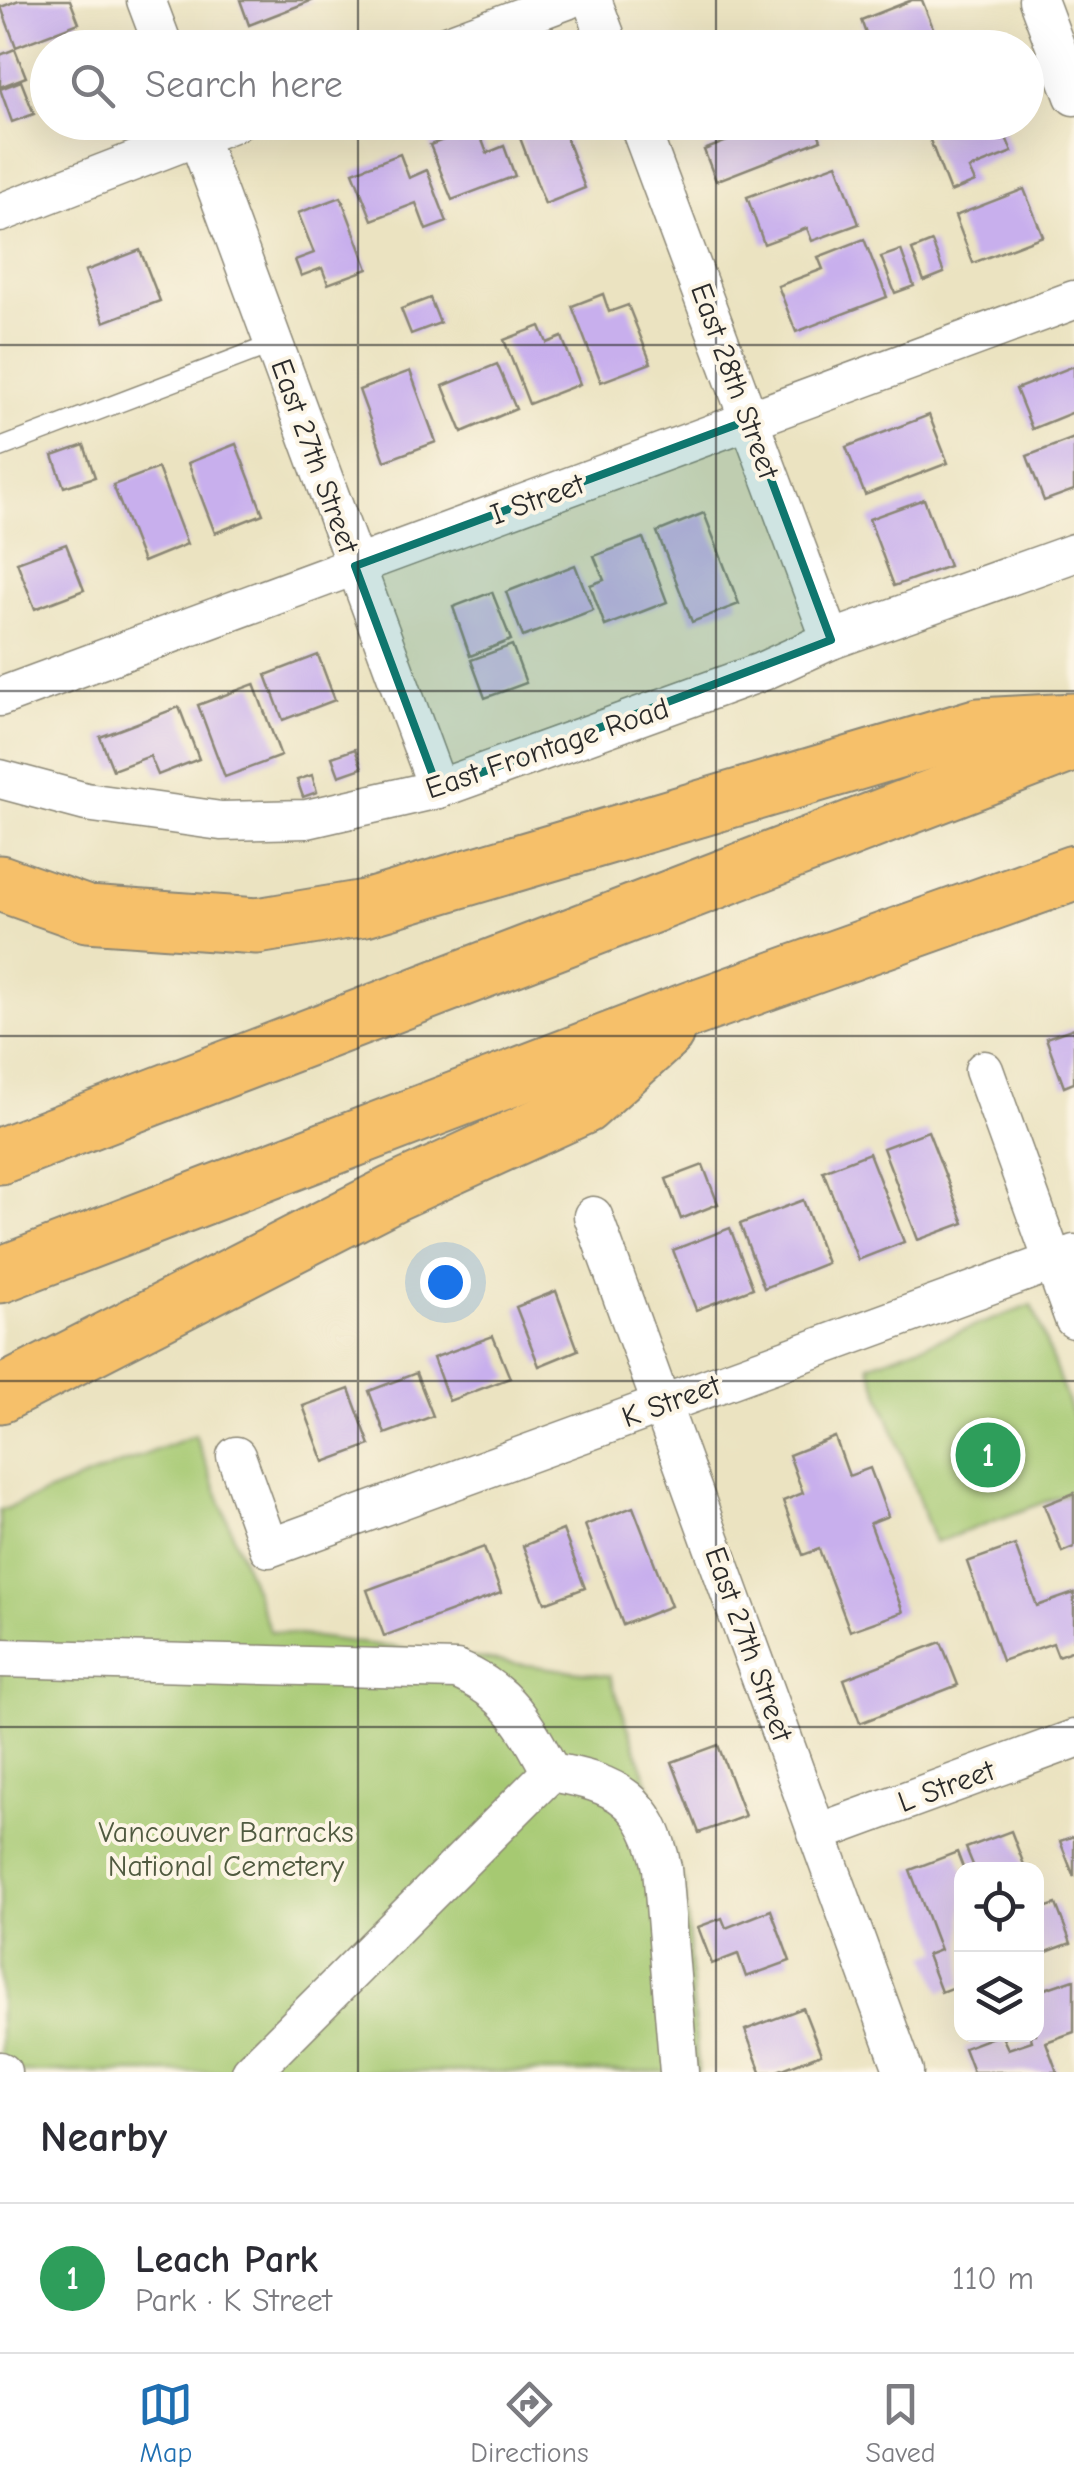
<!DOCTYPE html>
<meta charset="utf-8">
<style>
:root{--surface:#fff;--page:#f7f7f7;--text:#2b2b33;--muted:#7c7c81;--line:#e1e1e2;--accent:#1f6fb2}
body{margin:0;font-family:"Comic Neue",sans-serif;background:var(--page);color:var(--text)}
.controls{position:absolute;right:30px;bottom:30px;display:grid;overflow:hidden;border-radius:20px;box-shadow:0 10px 40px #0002}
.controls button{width:90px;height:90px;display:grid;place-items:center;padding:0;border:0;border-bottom:2px solid var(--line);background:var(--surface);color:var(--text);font:50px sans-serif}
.you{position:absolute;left:445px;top:1282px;width:35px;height:35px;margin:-25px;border:8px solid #fff;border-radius:50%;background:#1a73e8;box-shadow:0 0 0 15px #1a73e833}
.badge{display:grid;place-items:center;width:65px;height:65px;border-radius:50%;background:var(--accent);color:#fff;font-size:32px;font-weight:700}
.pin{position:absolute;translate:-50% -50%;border:5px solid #fff;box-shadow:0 2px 10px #0006}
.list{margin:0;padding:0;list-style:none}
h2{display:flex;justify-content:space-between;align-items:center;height:130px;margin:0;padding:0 40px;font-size:42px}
h2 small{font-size:32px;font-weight:400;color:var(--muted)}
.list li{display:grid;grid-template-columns:65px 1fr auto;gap:30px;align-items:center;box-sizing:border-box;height:150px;padding:0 40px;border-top:2px solid var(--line)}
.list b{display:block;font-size:38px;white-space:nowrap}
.list p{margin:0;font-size:32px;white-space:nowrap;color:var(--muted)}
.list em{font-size:32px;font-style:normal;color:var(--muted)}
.icon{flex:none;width:55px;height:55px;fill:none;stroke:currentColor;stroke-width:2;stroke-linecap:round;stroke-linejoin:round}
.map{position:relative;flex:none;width:1074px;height:2072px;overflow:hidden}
.search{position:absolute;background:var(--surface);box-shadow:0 10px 40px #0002;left:30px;right:30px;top:30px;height:110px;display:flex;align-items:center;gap:25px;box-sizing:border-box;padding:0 35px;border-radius:55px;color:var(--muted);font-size:38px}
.sheet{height:280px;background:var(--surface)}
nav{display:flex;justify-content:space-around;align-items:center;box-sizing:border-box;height:140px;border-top:2px solid var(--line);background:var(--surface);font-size:28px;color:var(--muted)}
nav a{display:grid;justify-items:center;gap:5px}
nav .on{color:var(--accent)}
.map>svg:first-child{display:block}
.green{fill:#a6c972;stroke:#687a4e;stroke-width:2.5}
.building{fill:#c8afed}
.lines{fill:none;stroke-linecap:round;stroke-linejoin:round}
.service-casing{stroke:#8b8776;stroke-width:21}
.minor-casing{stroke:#8b8776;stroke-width:41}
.motorway-casing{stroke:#8b8776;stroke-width:59}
.service{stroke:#fff;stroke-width:18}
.minor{stroke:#fff;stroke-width:38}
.motorway{stroke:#f6c06b;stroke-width:55}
.marked{fill:#0f766e;fill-opacity:0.2;stroke:#0f766e;stroke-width:8;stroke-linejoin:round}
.grid{fill:none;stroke:#2b2b2b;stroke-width:2.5;stroke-opacity:0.55}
.labels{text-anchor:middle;stroke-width:8;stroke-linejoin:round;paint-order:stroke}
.street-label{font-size:30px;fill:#2b2b2b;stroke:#fcf5e5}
.park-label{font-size:30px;fill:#505a40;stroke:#fcf5e5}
</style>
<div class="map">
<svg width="1074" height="2072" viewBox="0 0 1074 2072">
<rect width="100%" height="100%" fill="#fcf5e5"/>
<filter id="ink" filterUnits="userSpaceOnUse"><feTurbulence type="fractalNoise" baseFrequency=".01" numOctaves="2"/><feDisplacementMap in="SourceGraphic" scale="20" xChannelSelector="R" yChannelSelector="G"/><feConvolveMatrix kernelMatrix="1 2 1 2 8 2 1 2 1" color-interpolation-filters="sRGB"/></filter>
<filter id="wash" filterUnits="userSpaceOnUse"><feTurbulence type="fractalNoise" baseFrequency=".0048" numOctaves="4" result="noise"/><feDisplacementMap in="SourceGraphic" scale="40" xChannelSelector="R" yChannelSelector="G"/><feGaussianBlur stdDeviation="2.25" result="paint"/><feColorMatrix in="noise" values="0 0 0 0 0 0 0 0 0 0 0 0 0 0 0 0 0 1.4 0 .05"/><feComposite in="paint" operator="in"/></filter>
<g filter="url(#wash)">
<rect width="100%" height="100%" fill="#ebe3c1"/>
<!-- green -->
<g class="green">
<path d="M1032,1305L1074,1419V1491L935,1543L869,1365Z"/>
<path d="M195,1435L270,1631L610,1676L685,1887L698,2072H0V1511Z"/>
</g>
<g id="blocks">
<!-- building -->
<g class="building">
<path d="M19,0H70L79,23L16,47L1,7Z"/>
<path d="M240,0H313L249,25Z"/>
<path d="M912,0H922L941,48H871L861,20Z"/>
<path d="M15,49L26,77L0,87V55Z"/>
<path d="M21,81L34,114L12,122L0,89Z"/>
<path d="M514,122H560L585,188L545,204Z"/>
<path d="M719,122H814L821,140L716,181L704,150L727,141Z"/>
<path d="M960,122H1000L1012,152L969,169L975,182L950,192L928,135Z"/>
<path d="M477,127L487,153L504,146L515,176L452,200L430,145Z"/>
<path d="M400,154L409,178L427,170L447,222L426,230L416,203L372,220L353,172Z"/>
<path d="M837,164L859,224L812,241L807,228L764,244L747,197Z"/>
<path d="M1024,189L1043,236L973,263L955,216Z"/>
<path d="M341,197L368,269L328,284L322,268L301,276L295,260L314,253L298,213Z"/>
<path d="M864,239L887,297L796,332L778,286L823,269L818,257Z"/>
<path d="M932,242L944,273L924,281L912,250Z"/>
<path d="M140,250L160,301L104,322L85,271Z"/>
<path d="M901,250L914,286L895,293L881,257Z"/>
<path d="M603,294L609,312L628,305L651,363L601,382L572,306Z"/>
<path d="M430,298L440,323L411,334L401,309Z"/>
<path d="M540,326L547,343L562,337L580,384L529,404L504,340Z"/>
<path d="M497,364L516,409L462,432L443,386Z"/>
<path d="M1074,366V412L1032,429L1016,389Z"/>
<path d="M410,371L436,442L385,461L359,390Z"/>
<path d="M929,415L948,463L865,495L846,447Z"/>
<path d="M1074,438V490L1044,501L1027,456Z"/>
<path d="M236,444L263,514L215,533L188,463Z"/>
<path d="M84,445L95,477L64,487L53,456Z"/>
<path d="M158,468L187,544L143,562L113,485Z"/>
<path d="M924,499L949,566L894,586L869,519Z"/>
<path d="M704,513L739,604L692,622L657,532Z"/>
<path d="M643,538L667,602L605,626L590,585L604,580L594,556Z"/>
<path d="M66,544L84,590L35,609L17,562Z"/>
<path d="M575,565L593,610L523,637L506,592Z"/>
<path d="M492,592L511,640L470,656L453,607Z"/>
<path d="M512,645L526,683L485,698L471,660Z"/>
<path d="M318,655L335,700L283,720L266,675Z"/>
<path d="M254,684L281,756L225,777L198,705Z"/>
<path d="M179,707L199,759L158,775L150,756L113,770L100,737Z"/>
<path d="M355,749L362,768L339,776L332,757Z"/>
<path d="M312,775L317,792L303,797L297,780Z"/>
<path d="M1074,1028V1083L1064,1087L1046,1038Z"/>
<path d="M928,1131L964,1223L918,1240L883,1148Z"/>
<path d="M869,1153L904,1242L858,1260L823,1171Z"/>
<path d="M703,1165L718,1204L681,1219L666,1179Z"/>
<path d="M803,1200L827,1263L764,1288L740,1224Z"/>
<path d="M730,1228L753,1288L696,1310L673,1250Z"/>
<path d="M556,1291L578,1350L539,1366L516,1307Z"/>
<path d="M493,1336L510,1378L449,1401L433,1358Z"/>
<path d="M416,1373L433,1416L385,1434L369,1391Z"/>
<path d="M349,1389L370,1445L324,1462L303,1406Z"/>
<path d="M835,1437L849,1476L870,1468L888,1516L870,1523L903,1612L850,1631L819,1549L803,1555L783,1501L803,1493L789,1455Z"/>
<path d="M1074,1493V1547L1062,1552L1044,1505Z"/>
<path d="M633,1507L671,1606L623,1625L585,1525Z"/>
<path d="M563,1530L585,1588L545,1603L523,1546Z"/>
<path d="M1015,1545L1037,1606L1074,1593V1650L1058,1656L1053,1643L1002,1661L967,1562Z"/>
<path d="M484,1547L501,1593L384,1636L367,1590Z"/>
<path d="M941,1642L958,1685L860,1723L844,1679Z"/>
<path d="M718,1745L745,1816L699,1833L672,1762Z"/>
<path d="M1011,1831L1026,1870H975L966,1848Z"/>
<path d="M1074,1836V1877L1060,1841Z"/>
<path d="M957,1852L964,1870L962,1984L941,1992L927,1955L940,1950L910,1870Z"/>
<path d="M1037,1897L1041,1909L1056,1904L1071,1943L1036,1956Z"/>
<path d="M771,1910L790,1961L746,1977L738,1954L712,1964L698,1927L722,1918L726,1928Z"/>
<path d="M1074,1979V2032L1046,2042L1057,2072H973L964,2048L1001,2034L1008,2049L1032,2041L1030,2034H1036V1992Z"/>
<path d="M803,2008L821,2054L775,2072H761L745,2030Z"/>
</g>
</g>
</g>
<g filter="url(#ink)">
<use href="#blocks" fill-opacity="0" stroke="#8b8776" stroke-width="2.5"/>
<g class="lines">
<!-- service casing -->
<g class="service-casing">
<path id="service" d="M0,448L273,344"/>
</g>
<!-- minor casing -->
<g class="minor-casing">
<g id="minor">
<path d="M146,0L164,48"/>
<path d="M592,0L610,48"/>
<path d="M1038,0L1074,96"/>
<path d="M438,48L567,0"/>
<path d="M192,122L438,789"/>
<path d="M638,122L831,640"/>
<path d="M0,213L235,122"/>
<path d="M0,697L1074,300"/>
<path d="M0,779L86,802L221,821L307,819L438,789L761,672L831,640L1074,553"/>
<path d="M984,1070L1074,1319"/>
<path d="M593,1216L904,2072"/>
<path d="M236,1456L269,1548L1074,1254"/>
<path d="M0,1658L457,1670C508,1691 526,1725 551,1772"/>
<path d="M818,1833L1074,1739"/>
<path d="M0,2071L2,2072"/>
<path d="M251,2072L551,1772C617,1783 648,1800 662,1868L679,2072"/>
</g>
</g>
<!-- motorway casing -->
<g class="motorway-casing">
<g id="motorway">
<path d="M0,883L87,914L257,926L365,908L979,726L1074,721"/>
<path d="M0,1156L1074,743"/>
<path d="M0,1275L692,1009L1074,873"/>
<path d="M0,1395L394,1193L584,1106L666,1032"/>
</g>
</g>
<!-- service -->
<use href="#service" class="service"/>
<!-- minor -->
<use href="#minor" class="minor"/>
<!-- motorway -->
<use href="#motorway" class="motorway"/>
</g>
</g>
<!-- marked area -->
<path class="marked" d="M749,420L831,640L438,789L355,566Z"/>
<!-- grid -->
<path class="grid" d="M358,0V48M716,0V48M358,122V2072M716,122V2072M0,345H1074M0,691H1074M0,1036H1074M0,1381H1074M0,1727H1074"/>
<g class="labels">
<!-- street labels -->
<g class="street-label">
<text transform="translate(735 381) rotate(70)" y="10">East 28th Street</text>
<text transform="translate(315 456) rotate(70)" y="10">East 27th Street</text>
<text transform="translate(537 499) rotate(-20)" y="10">I Street</text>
<text transform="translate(547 748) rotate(-19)" y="10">East Frontage Road</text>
<text transform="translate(671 1401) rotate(-20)" y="10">K Street</text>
<text transform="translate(749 1644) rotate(70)" y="10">East 27th Street</text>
<text transform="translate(946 1786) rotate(-20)" y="10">L Street</text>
</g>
<!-- park labels -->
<g class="park-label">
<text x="226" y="1842">Vancouver Barracks<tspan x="226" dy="34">National Cemetery</tspan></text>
</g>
</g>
</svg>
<div class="controls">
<button><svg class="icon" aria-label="locate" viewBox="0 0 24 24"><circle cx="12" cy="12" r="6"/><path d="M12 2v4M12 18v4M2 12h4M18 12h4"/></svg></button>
<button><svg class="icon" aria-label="layers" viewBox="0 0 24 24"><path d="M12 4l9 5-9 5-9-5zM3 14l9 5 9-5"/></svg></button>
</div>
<div class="you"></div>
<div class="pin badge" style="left:988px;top:1455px;background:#2e9e5b">1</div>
<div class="search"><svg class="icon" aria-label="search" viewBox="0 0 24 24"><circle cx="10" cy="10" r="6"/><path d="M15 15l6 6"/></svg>Search here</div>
</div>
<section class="sheet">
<h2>Nearby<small></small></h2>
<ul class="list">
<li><span class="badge" style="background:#2e9e5b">1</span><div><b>Leach Park</b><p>Park · K Street</p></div><em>110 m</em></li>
</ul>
</section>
<nav>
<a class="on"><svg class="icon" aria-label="map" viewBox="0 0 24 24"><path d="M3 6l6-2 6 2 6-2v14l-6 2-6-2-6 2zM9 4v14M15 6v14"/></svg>Map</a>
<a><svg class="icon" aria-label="directions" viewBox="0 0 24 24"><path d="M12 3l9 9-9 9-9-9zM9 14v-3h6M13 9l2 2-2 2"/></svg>Directions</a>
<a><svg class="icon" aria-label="saved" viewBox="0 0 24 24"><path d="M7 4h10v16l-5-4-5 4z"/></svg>Saved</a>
</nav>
